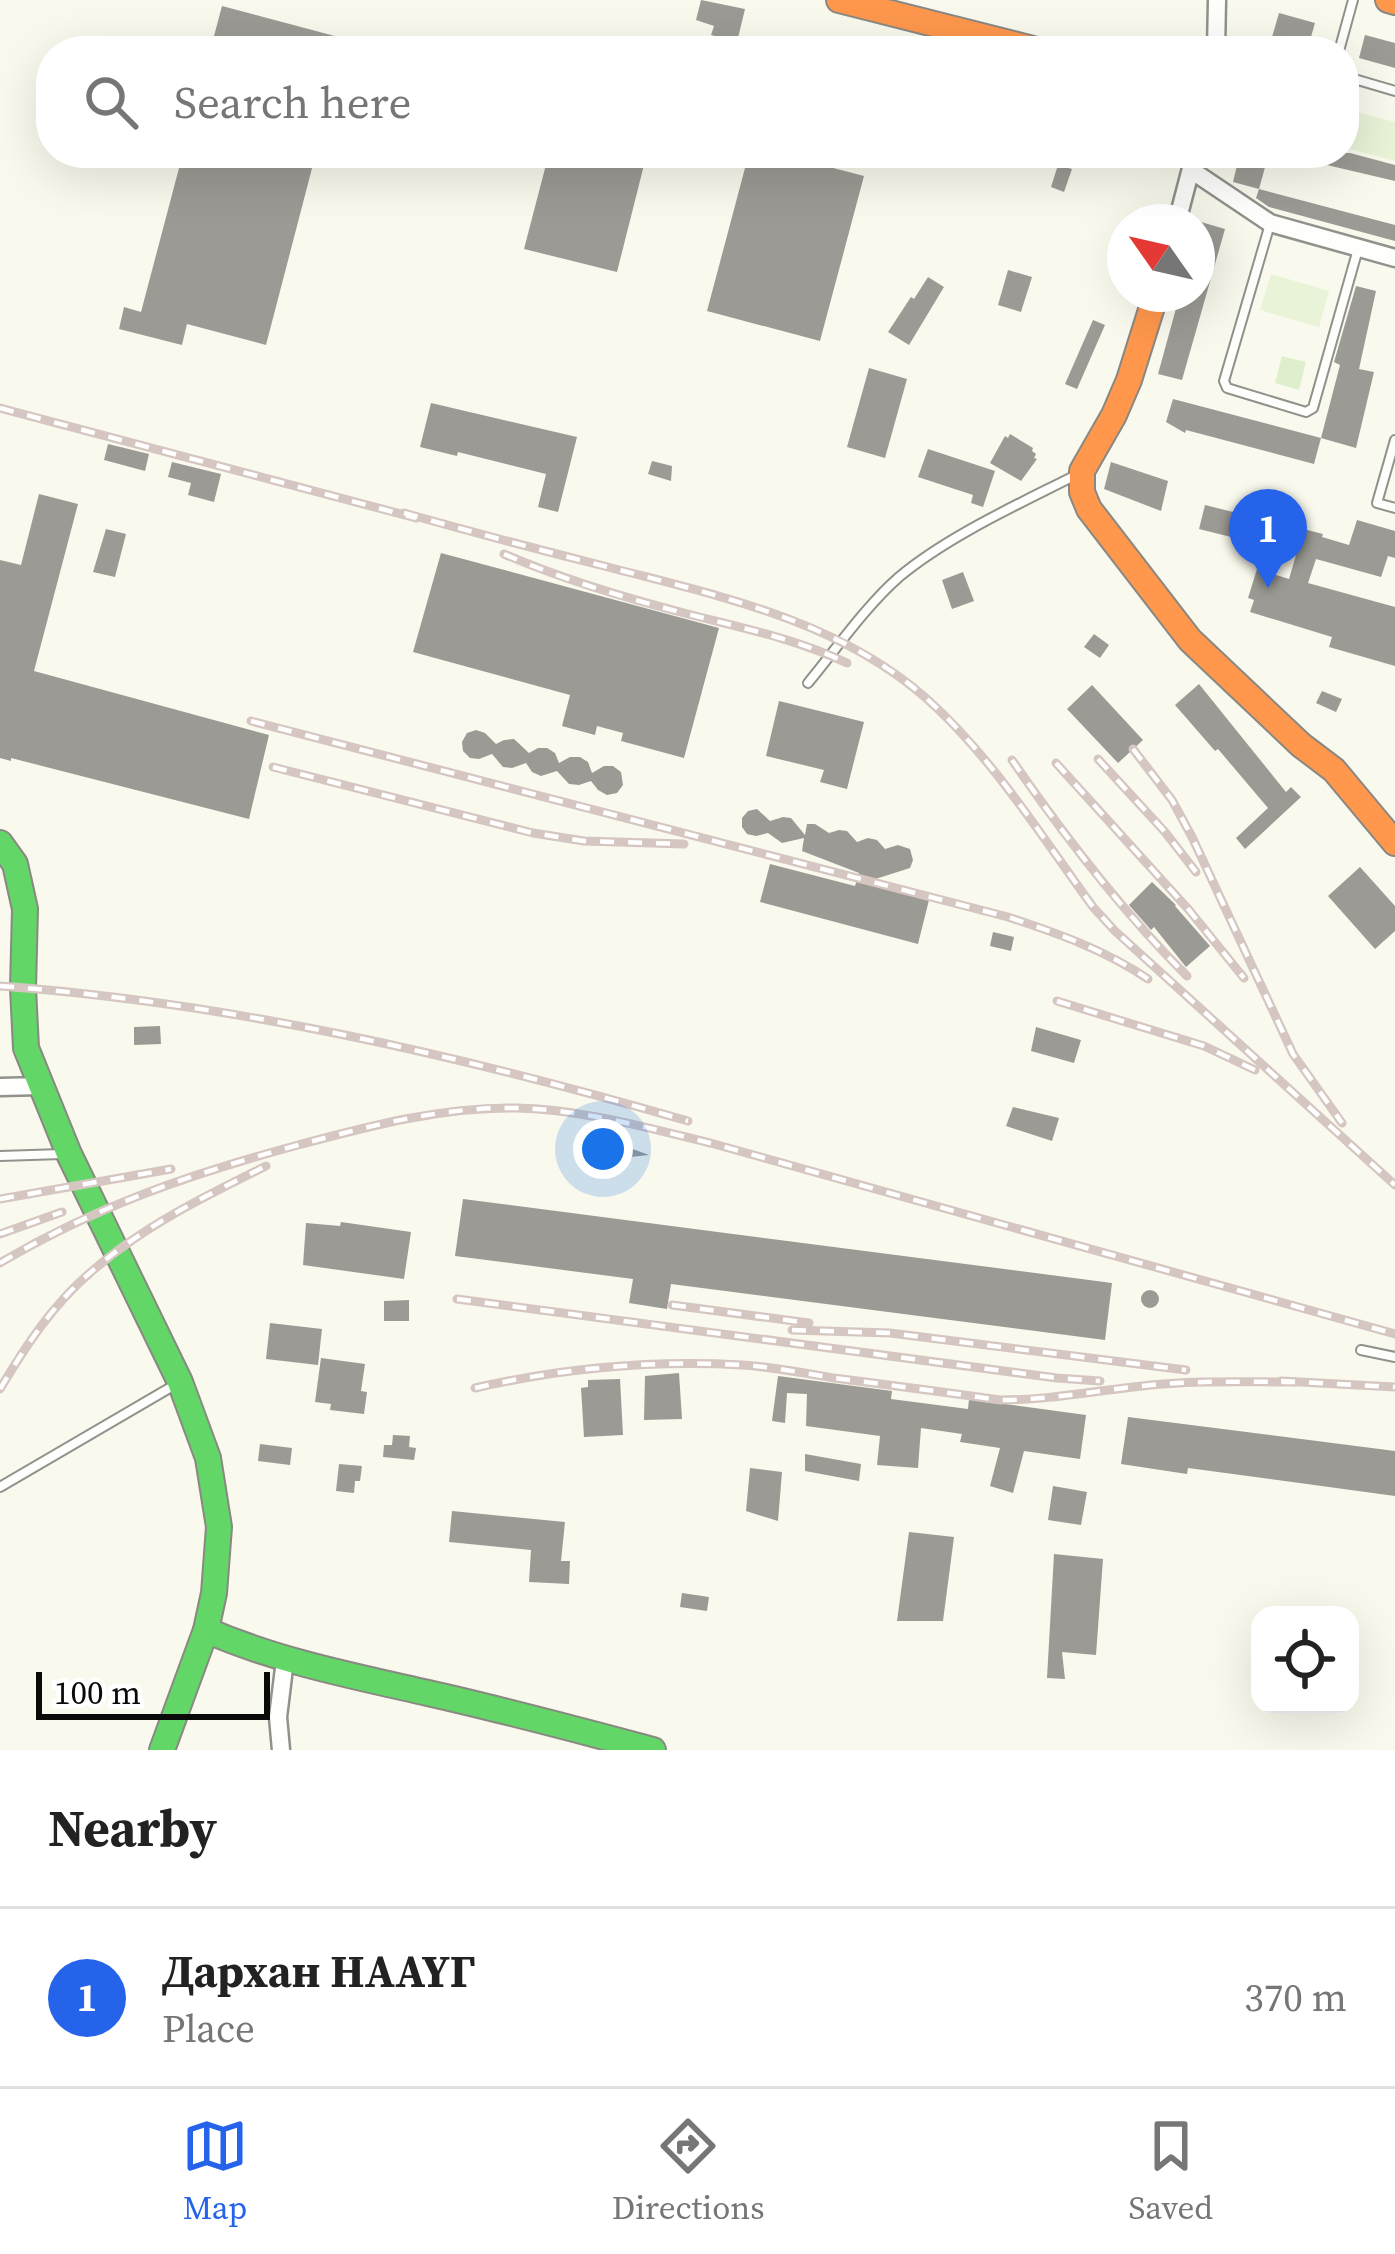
<!DOCTYPE html>
<meta charset="utf-8">
<style>
:root{--surface:#fff;--page:#f6f6f6;--text:#222;--muted:#767676;--line:#e0e0e0;--accent:#2563eb}
body{margin:0;font-family:"Source Serif 4",serif;background:var(--page);color:var(--text)}
.controls{position:absolute;right:36px;bottom:36px;display:grid;overflow:hidden;border-radius:24px;box-shadow:0 12px 48px #0002}
.controls button{width:108px;height:108px;display:grid;place-items:center;padding:0;border:0;border-bottom:3px solid var(--line);background:var(--surface);color:var(--text);font:60px sans-serif}
.compass{position:absolute;left:1107px;top:204px;width:108px;height:108px;border-radius:50%;background:var(--surface);box-shadow:0 12px 48px #0002;rotate:304deg}
.scale{position:absolute;left:36px;bottom:30px;width:234px;box-sizing:border-box;padding-left:12px;border:6px solid #0a0a0a;border-top:0;font-size:33px;line-height:42px;white-space:nowrap;color:#0a0a0a;-webkit-text-stroke:9px #fff;paint-order:stroke}
.you{position:absolute;left:603px;top:1149px;width:42px;height:42px;margin:-30px;border:9px solid #fff;border-radius:50%;background:#1a73e8;box-shadow:0 0 0 18px #1a73e833}
.badge{display:grid;place-items:center;width:78px;height:78px;border-radius:50%;background:var(--accent);color:#fff;font-size:39px;font-weight:700}
.pin{position:absolute;translate:-50% -99px;filter:drop-shadow(0 3px 6px #0008)}
.pin::after{content:'';position:absolute;top:63px;width:42px;height:36px;background:inherit;clip-path:polygon(0 0,100% 0,50% 100%)}
.list{margin:0;padding:0;list-style:none}
h2{display:flex;justify-content:space-between;align-items:center;height:156px;margin:0;padding:0 48px;font-size:51px}
h2 small{font-size:39px;font-weight:400;color:var(--muted)}
.list li{display:grid;grid-template-columns:78px 1fr auto;gap:36px;align-items:center;box-sizing:border-box;height:180px;padding:0 48px;border-top:3px solid var(--line)}
.list b{display:block;font-size:45px;white-space:nowrap}
.list p{margin:0;font-size:39px;white-space:nowrap;color:var(--muted)}
.list em{font-size:39px;font-style:normal;color:var(--muted)}
.icon{flex:none;width:66px;height:66px;fill:none;stroke:currentColor;stroke-width:2;stroke-linecap:round;stroke-linejoin:round}
.map{position:relative;flex:none;width:1395px;height:1750px;overflow:hidden}
.search{position:absolute;background:var(--surface);box-shadow:0 12px 48px #0002;left:36px;right:36px;top:36px;height:132px;display:flex;align-items:center;gap:30px;box-sizing:border-box;padding:0 42px;border-radius:48px;color:var(--muted);font-size:45px}
.sheet{height:336px;background:var(--surface)}
nav{display:flex;justify-content:space-around;align-items:center;box-sizing:border-box;height:168px;border-top:3px solid var(--line);background:var(--surface);font-size:33px;color:var(--muted)}
nav a{display:grid;justify-items:center;gap:6px}
nav .on{color:var(--accent)}
.map>svg:first-child{display:block}
.park{fill:#deefce}
.pitch{fill:#e8f3d7}
.building{fill:#9c9a94}
.lines{fill:none;stroke-linecap:round;stroke-linejoin:round}
.lane-casing{stroke:#92928c;stroke-width:12}
.street-casing{stroke:#92928c;stroke-width:21}
.fast-casing{stroke:#898883;stroke-width:28}
.slow-casing{stroke:#898883;stroke-width:28}
.lane{stroke:#fefefc;stroke-width:8}
.street{stroke:#fefefc;stroke-width:16}
.fast{stroke:#63d668;stroke-width:24}
.slow{stroke:#ff974d;stroke-width:24}
.rail-casing{stroke:#d5c6c2;stroke-width:9}
.rail{stroke:#fff;stroke-width:4.5;stroke-dasharray:14;stroke-linecap:butt}
</style>
<div class="map">
<svg width="1395" height="1750" viewBox="0 0 1395 1750">
<rect width="100%" height="100%" fill="#faf9ed"/>
<!-- park -->
<path class="park" d="M1282,356L1306,362L1299,390L1275,383Z"/>
<!-- pitch -->
<g class="pitch">
<path d="M1356,112L1395,122V161L1346,148Z"/>
<path d="M1271,274L1329,291L1319,327L1260,310Z"/>
</g>
<!-- building -->
<g class="building">
<path d="M701,0L745,9L737,42L711,35L714,26L696,20Z"/>
<path d="M222,6L346,39L343,51H210Z"/>
<path d="M1279,13L1315,23L1307,51H1268Z"/>
<path d="M1365,35L1395,43V68L1359,58Z"/>
<path d="M183,153H316L266,345L187,324L182,345L119,329L124,307L141,312Z"/>
<path d="M549,153H647L617,272L524,249Z"/>
<path d="M749,153H776L864,176L820,341L707,311Z"/>
<path d="M1240,153H1269L1259,189L1233,182Z"/>
<path d="M1298,153H1350L1395,165V181L1297,158Z"/>
<path d="M1058,165L1072,169L1064,192L1051,187Z"/>
<path d="M1259,189L1395,225V241L1269,207L1256,198Z"/>
<path d="M1201,222L1225,229L1182,380L1158,374L1180,294H1197V235Z"/>
<path d="M1008,270L1032,277L1021,312L998,305Z"/>
<path d="M928,277L944,287L909,345L888,332L911,297L914,299Z"/>
<path d="M1356,286L1376,291L1359,369L1374,372L1356,448L1321,438L1340,365L1334,362Z"/>
<path d="M1093,320L1105,325L1077,389L1065,384Z"/>
<path d="M869,368L907,379L885,458L847,447Z"/>
<path d="M1173,399L1321,438L1314,464L1186,430L1185,433L1166,422Z"/>
<path d="M431,403L577,437L558,512L538,507L546,474L458,452L457,456L420,447Z"/>
<path d="M1010,434L1033,448L1032,451L1036,454L1034,458L1037,459L1021,481L990,463L1005,436L1008,438Z"/>
<path d="M108,444L149,454L145,471L104,460Z"/>
<path d="M928,449L995,471L983,507L971,503L973,495L918,477Z"/>
<path d="M652,461L672,466L671,481L648,474Z"/>
<path d="M172,462L221,474L214,502L188,495L191,483L168,477Z"/>
<path d="M1111,462L1168,481L1161,511L1104,489Z"/>
<path d="M39,494L78,504L34,671L269,735L249,819L11,758V761L0,758V560L21,565Z"/>
<path d="M1205,505L1249,516L1243,540L1199,529Z"/>
<path d="M1357,520L1395,531V558L1388,556L1381,577L1316,559L1308,583L1395,607V666L1329,647L1332,637L1250,612L1254,600L1248,598L1257,569L1289,579L1296,555L1272,548L1280,523L1323,534L1322,537L1349,545Z"/>
<path d="M106,529L126,534L115,577L93,572Z"/>
<path d="M441,553L719,628L684,758L621,741L623,733L597,726L595,735L562,726L570,695L413,652Z"/>
<path d="M963,572L974,601L952,609L942,580Z"/>
<path d="M1094,634L1109,645L1100,658L1084,647Z"/>
<path d="M1199,684L1286,792L1291,787L1301,797L1245,849L1236,838L1268,808L1218,749L1215,751L1175,705Z"/>
<path d="M1092,685L1143,740L1118,763L1067,709Z"/>
<path d="M1322,691L1342,699L1336,712L1316,703Z"/>
<path d="M779,701L864,722L847,789L820,782L824,770L766,756Z"/>
<path d="M476,730L485,733L496,744L504,740L514,739L529,753L538,748H547L555,753L559,763L570,757H580L588,762L592,773L604,766H613L621,772L623,785L617,793L607,795L598,790L591,781L579,785L569,784L557,771L541,776L532,772L526,763L512,768L503,767L492,754L479,759L470,758L463,751L462,742L467,733Z"/>
<path d="M757,809L770,821L783,817L791,818L805,835L807,824H815L829,833L839,830L847,831L857,842L868,838L877,840L885,849L898,845L910,849L913,860L910,868L866,882L929,900L918,944L760,902L770,864L855,886L859,873L802,851L804,838L782,843L768,833L756,836L747,834L742,827V818L748,811Z"/>
<path d="M1360,867L1395,906V931L1375,949L1328,896Z"/>
<path d="M1152,882L1176,905L1175,906L1210,946L1186,967L1154,927L1151,930L1129,905Z"/>
<path d="M993,932L1014,937L1011,951L990,946Z"/>
<path d="M160,1026L161,1044L134,1045V1027Z"/>
<path d="M1036,1027L1081,1040L1074,1063L1031,1051Z"/>
<path d="M1013,1107L1059,1118L1052,1141L1006,1126Z"/>
<path d="M608,1140L649,1155L603,1160Z"/>
<path d="M463,1199L1112,1283L1105,1340L671,1284L667,1309L629,1303L633,1279L455,1256Z"/>
<path d="M341,1222L411,1232L404,1279L303,1265L306,1223L340,1226Z"/>
<circle cx="1150" cy="1299" r="9"/>
<path d="M409,1300V1321H384V1301Z"/>
<path d="M270,1323L322,1329L318,1365L266,1359Z"/>
<path d="M321,1358L365,1364L361,1391L367,1392L364,1414L330,1410L331,1404L315,1402Z"/>
<path d="M679,1373L682,1419L644,1420L645,1376Z"/>
<path d="M778,1376L892,1391L891,1399L968,1409L969,1399L1086,1415L1080,1459L1024,1451L1013,1493L990,1486L1000,1448L960,1442L962,1434L921,1428L918,1468L877,1465L880,1436L806,1426L807,1394L787,1393L785,1423L772,1421Z"/>
<path d="M620,1379L623,1435L584,1437L581,1388L588,1387V1380Z"/>
<path d="M1128,1417L1395,1451V1496L1188,1468L1187,1474L1121,1464Z"/>
<path d="M393,1435L410,1436L409,1447L416,1448L414,1460L383,1457L384,1445H392Z"/>
<path d="M260,1444L292,1448L290,1465L258,1461Z"/>
<path d="M805,1454L861,1464L859,1481L805,1471Z"/>
<path d="M339,1464L362,1466L360,1481H355L354,1493L336,1491Z"/>
<path d="M750,1468L782,1472L778,1521L746,1511Z"/>
<path d="M1053,1486L1087,1492L1081,1525L1048,1520Z"/>
<path d="M452,1511L565,1522L561,1561H570L569,1584L529,1582L531,1550L449,1542Z"/>
<path d="M909,1532L954,1537L943,1621H897Z"/>
<path d="M1054,1554L1103,1559L1096,1655L1062,1652L1065,1679L1047,1678Z"/>
<path d="M682,1593L709,1597L707,1611L680,1607Z"/>
</g>
<g class="lines">
<!-- lane casing -->
<g class="lane-casing">
<g id="lane">
<path d="M1339,51L1353,0"/>
<path d="M1344,76L1395,91"/>
<path d="M1270,224L1224,381L1227,388L1306,412L1313,408L1358,249"/>
<path d="M1395,440L1377,503L1395,508"/>
<path d="M808,683C837,648 865,607 899,577C948,536 1019,504 1076,475"/>
<path d="M0,1156L62,1154"/>
<path d="M1361,1350L1395,1357"/>
<path d="M0,1487L173,1386"/>
</g>
</g>
<!-- street casing -->
<g class="street-casing">
<g id="street">
<path d="M1216,51L1217,0"/>
<path d="M1191,170L1270,223L1395,258"/>
<path d="M1177,222L1195,153"/>
<path d="M0,1087L41,1086"/>
<path d="M281,1750L278,1717L285,1660"/>
</g>
</g>
<!-- fast casing -->
<g class="fast-casing">
<g id="fast">
<path d="M0,843L15,864L25,909L23,988L26,1048L69,1154L180,1382L208,1458L219,1527L214,1593L206,1630L162,1750"/>
<path d="M206,1630C277,1661 353,1676 428,1693C504,1710 578,1730 653,1750"/>
</g>
</g>
<!-- slow casing -->
<g class="slow-casing">
<g id="slow">
<path d="M839,0L1041,51"/>
<path d="M1388,0L1395,2"/>
<path d="M1156,294L1129,380L1114,415L1082,471V492L1089,509L1190,640L1301,745L1334,770L1395,843"/>
</g>
</g>
<!-- lane -->
<use href="#lane" class="lane"/>
<!-- street -->
<use href="#street" class="street"/>
<!-- fast -->
<use href="#fast" class="fast"/>
<!-- slow -->
<use href="#slow" class="slow"/>
<!-- rail casing -->
<g class="rail-casing">
<g id="rail">
<path d="M0,408L416,518"/>
<path d="M404,513C472,532 540,550 608,567C719,596 838,620 927,699C993,758 1042,837 1093,907L1115,931L1395,1185"/>
<path d="M504,554C564,580 625,598 688,614C742,628 797,639 847,663"/>
<path d="M251,721L1008,917C1057,933 1105,950 1148,979"/>
<path d="M1133,749L1172,800L1192,837L1293,1054L1342,1123"/>
<path d="M1098,759L1165,832L1196,872"/>
<path d="M1012,760C1065,837 1121,910 1187,976"/>
<path d="M1056,763L1189,910L1244,978"/>
<path d="M273,767L533,833L584,841L684,844"/>
<path d="M0,986C234,1003 462,1056 688,1121"/>
<path d="M1057,1001L1204,1046L1255,1070"/>
<path d="M0,1199L171,1169"/>
<path d="M0,1234L62,1212"/>
<path d="M0,1263C96,1206 191,1174 298,1145C370,1126 440,1107 515,1108C581,1109 649,1128 714,1144L1395,1334"/>
<path d="M457,1299L1057,1378L1100,1381"/>
<path d="M672,1305L809,1323"/>
<path d="M792,1330L890,1333L1186,1370"/>
<path d="M1281,1381L1395,1387"/>
<path d="M475,1388C563,1368 652,1360 742,1365C773,1367 804,1373 834,1378C889,1385 944,1392 1000,1400C1048,1400 1094,1391 1142,1386C1193,1380 1244,1382 1295,1382"/>
<path d="M0,1389C25,1347 53,1304 91,1272C142,1227 205,1196 266,1166"/>
</g>
</g>
<!-- rail -->
<use href="#rail" class="rail"/>
</g>
</svg>
<div class="controls">
<button><svg class="icon" aria-label="locate" viewBox="0 0 24 24"><circle cx="12" cy="12" r="6"/><path d="M12 2v4M12 18v4M2 12h4M18 12h4"/></svg></button>
</div>
<svg class="compass" viewBox="-18 -18 36 36"><path d="M0-13l5 13h-10z" fill="#e53935"/><path d="M0 13l5-13h-10z" fill="#767676"/></svg>
<div class="scale">100 m</div>
<div class="you"></div>
<div class="pin badge" style="left:1268px;top:588px">1</div>
<div class="search"><svg class="icon" aria-label="search" viewBox="0 0 24 24"><circle cx="10" cy="10" r="6"/><path d="M15 15l6 6"/></svg>Search here</div>
</div>
<section class="sheet">
<h2>Nearby<small></small></h2>
<ul class="list">
<li><span class="badge">1</span><div><b>Дархан НААҮГ</b><p>Place</p></div><em>370 m</em></li>
</ul>
</section>
<nav>
<a class="on"><svg class="icon" aria-label="map" viewBox="0 0 24 24"><path d="M3 6l6-2 6 2 6-2v14l-6 2-6-2-6 2zM9 4v14M15 6v14"/></svg>Map</a>
<a><svg class="icon" aria-label="directions" viewBox="0 0 24 24"><path d="M12 3l9 9-9 9-9-9zM9 14v-3h6M13 9l2 2-2 2"/></svg>Directions</a>
<a><svg class="icon" aria-label="saved" viewBox="0 0 24 24"><path d="M7 4h10v16l-5-4-5 4z"/></svg>Saved</a>
</nav>
